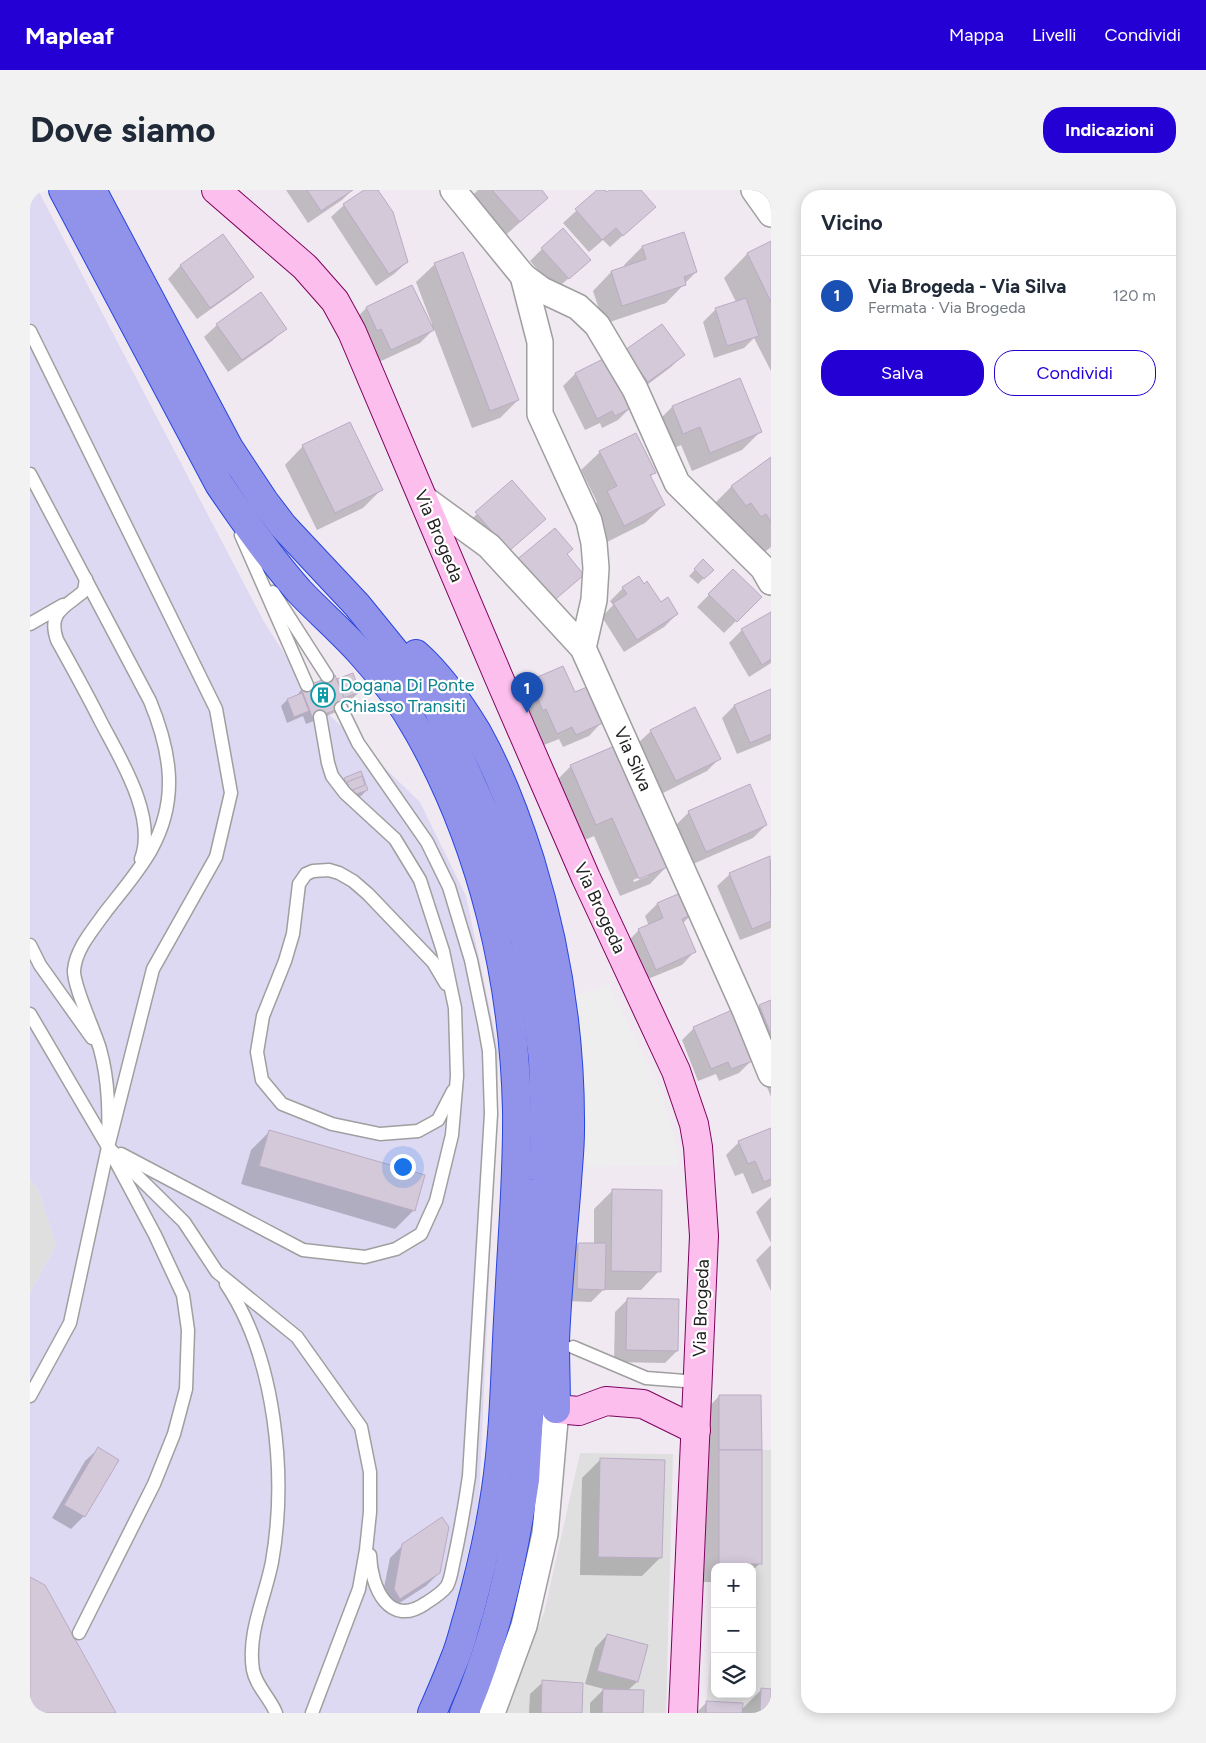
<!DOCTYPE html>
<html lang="it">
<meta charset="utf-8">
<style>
:root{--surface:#fff;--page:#f2f2f3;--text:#1f2937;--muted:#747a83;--line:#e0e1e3;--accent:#2500d4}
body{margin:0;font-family:Figtree,sans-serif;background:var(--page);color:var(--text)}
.controls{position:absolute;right:15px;bottom:15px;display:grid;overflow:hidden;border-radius:10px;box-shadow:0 2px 12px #0003}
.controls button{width:45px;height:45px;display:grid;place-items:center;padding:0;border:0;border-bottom:1px solid var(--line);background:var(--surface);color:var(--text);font:25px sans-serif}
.you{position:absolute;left:372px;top:976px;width:18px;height:18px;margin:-12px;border:4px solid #fff;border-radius:50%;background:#1a73e8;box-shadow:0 0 0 8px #1a73e833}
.badge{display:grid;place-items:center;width:32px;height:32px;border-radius:50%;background:var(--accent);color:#fff;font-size:16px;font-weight:700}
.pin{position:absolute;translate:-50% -41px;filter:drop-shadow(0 1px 2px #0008)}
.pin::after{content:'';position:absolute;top:26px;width:18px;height:15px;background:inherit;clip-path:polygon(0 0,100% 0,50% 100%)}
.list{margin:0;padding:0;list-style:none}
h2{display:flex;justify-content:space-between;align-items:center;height:65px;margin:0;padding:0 20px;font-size:21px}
h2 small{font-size:16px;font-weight:400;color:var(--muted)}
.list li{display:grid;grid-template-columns:32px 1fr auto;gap:15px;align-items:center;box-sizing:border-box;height:80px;padding:0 20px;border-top:1px solid var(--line)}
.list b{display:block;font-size:19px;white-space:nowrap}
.list p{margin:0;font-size:16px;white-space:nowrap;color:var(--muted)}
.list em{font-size:16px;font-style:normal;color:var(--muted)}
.actions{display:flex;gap:10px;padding:15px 20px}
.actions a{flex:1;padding:11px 0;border:1px solid var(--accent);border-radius:20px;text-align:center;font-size:18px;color:var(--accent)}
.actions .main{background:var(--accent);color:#fff}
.icon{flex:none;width:28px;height:28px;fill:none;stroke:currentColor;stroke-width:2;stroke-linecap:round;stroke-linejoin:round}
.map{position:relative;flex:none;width:741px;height:1523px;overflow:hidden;border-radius:20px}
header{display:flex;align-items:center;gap:30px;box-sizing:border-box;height:70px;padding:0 25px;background:var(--accent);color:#fff}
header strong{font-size:24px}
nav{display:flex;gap:28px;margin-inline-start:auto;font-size:18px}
.intro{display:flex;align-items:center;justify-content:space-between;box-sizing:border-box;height:120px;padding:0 30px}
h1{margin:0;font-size:35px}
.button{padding:12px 22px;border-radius:20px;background:var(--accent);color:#fff;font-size:18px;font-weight:700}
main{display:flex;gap:30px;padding:0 30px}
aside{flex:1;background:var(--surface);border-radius:20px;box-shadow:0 2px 12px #0003}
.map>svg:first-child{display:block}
.residential{fill:#dfdfe0}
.commercial{fill:#ded9f2}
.parking{fill:#eee}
.shadow{fill:#0003;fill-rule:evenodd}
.building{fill:#d3c9d9;stroke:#baabc4}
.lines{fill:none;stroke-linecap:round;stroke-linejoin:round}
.lane-casing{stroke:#9f9f9f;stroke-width:15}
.street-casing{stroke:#9f9f9f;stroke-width:28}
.secondary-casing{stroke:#7e035c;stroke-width:30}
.highway-casing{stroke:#2846de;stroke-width:30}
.lane{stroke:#fff;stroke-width:12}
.street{stroke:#fff;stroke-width:25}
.secondary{stroke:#fbbeed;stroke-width:28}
.highway{stroke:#9192e9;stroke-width:28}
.labels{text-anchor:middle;stroke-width:4.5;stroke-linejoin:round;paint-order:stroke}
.street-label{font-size:18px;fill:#222;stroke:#fff}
.culture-label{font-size:18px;fill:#0d838f;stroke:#fff;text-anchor:start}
</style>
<header>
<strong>Mapleaf</strong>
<nav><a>Mappa</a><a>Livelli</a><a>Condividi</a></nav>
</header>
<div class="intro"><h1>Dove siamo</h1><a class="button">Indicazioni</a></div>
<main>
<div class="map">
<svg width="741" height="1523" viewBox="0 0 741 1523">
<rect width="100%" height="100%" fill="#f1e9f2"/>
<!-- residential -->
<g class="residential">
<path d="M0,990L8,999L26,1055L0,1102Z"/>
<path d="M732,1260H741V1523H675L685,1422V1504H722V1377H689Z"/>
<path d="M550,1263L643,1264L636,1523H472L514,1423Z"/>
</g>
<!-- commercial -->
<path class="commercial" d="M0,0H8L233,430L283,509L390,612L436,706L469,863L449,1313L415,1467L389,1523H0V1102L26,1055L8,999L0,990Z"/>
<!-- parking -->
<path class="parking" d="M579,794L633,907L646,954L647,976L556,977L552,860L546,806Z"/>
<!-- shadow -->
<g class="shadow">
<path d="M256,0H322L312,10L278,33Z"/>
<path d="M337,0H347L377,72L364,84L346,96L301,27L314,15Z"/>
<path d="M448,0H510L517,8L477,44L443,5Z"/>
<path d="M569,0H574L577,4L581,0H609L624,17L580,57L573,50L559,62L533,33Z"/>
<path d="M193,46L222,87L209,99L167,129L138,89L150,76Z"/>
<path d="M741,52V181L724,148L714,158L684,168L673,132L685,120L706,112L694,88L717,64Z"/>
<path d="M612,57L666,82L636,113L574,134L563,101L581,82L595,78L594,75Z"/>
<path d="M512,59L546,82L525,100L500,71Z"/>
<path d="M405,74L488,210L470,228L442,238L404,139L390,153L349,172L324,131L336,118L382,96L400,135L402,134L386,92Z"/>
<path d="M187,135L255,138L242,151L198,182L174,147Z"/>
<path d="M596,161L653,165L641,177L605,204Z"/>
<path d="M577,168L601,217L588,230L572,238L570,233L555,240L533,196L545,184Z"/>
<path d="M642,217L730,242L712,260L662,281L651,255L635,262L624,235Z"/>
<path d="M273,256L351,300L333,318L287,340L255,275Z"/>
<path d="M570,262L624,283L620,287L634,315L615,333L575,353L559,321L567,312L551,280Z"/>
<path d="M741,268V357L732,364L717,342L712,345L683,315L702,296Z"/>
<path d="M482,292L466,372L434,336Z"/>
<path d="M673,371L682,380L668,394L659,386Z"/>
<path d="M703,380L730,407L694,443L667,417Z"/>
<path d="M609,388L630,414L647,424L634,437L594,462L572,427L583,415L580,411L593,398Z"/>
<path d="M741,424V473L719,487L699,453L712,440Z"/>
<path d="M322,484L329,502L323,508L314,511L309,521L276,534L273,526L257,533L251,516L257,510L266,507L271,500L304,487L306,491Z"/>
<path d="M504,490L544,504L571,533L559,546L533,557L529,549L514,555L504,531L500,532L493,516L496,513L491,503Z"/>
<path d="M741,500V550L707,564L692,528L704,516Z"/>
<path d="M621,541L689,569L677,581L633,603L608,553Z"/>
<path d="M586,557L638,675L620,694L590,706L564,646L548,653L522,595L541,576ZM618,684V686L604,692L603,690Z"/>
<path d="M314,589L337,600L331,606L315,612L308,595Z"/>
<path d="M659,622L736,635L723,648L663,674L646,635Z"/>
<path d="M739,667L741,671V738L710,750L687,696L700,684Z"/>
<path d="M627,714L663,723L652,734L664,762L652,775L613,791L596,753L609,740L619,736L615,726Z"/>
<path d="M741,812V907L712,835L730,816Z"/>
<path d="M664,838L722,870L709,883L689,891L686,884L668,891L652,850Z"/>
<path d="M741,939V996L722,1004L713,983L705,986L696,965L709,952Z"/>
<path d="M240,941L384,1020L365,1039L211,994L221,960Z"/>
<path d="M583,1000L629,1081L611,1100H573L561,1112L535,1111L536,1067L548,1054H564V1019Z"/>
<path d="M741,1007V1053L726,1022Z"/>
<path d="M741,1055V1101L726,1070Z"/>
<path d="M598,1109L647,1161L635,1173L584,1172L585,1122Z"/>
<path d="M689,1206L730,1373L722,1381V1377H685V1392H671L677,1219Z"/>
<path d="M68,1259L87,1270L54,1326L41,1339L22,1328L55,1271Z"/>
<path d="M571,1269L631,1367L612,1386L550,1385L552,1288Z"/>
<path d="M373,1355L409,1383L396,1396L357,1421L351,1412L360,1368Z"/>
<path d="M577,1445L607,1492L597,1501L611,1523H560V1513L574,1499L555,1494L565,1458Z"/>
<path d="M513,1492L550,1523H499L500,1504Z"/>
<path d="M731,1500H741V1523H666L677,1512L711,1520Z"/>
</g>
<!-- building -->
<g class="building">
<path d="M277,0H323L291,21Z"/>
<path d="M334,0H348L363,22L378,72L359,84L313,14Z"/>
<path d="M462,0H512L518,8L490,32Z"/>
<path d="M567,0H575L577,2L580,0H611L626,17L593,46L586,38L572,50L545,19Z"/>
<path d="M533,38L561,70L539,89L511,58Z"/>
<path d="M654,42L667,82L654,87L656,95L592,116L581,81L616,69L612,56Z"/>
<path d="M193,44L224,87L180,118L150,75Z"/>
<path d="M741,51V112L717,63Z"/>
<path d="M433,62L489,210L460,221L404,73Z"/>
<path d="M382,95L404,140L361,160L351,139L347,141L336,117Z"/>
<path d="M231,102L257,139L212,170L186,134Z"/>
<path d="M716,108L729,146L697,156L685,118Z"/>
<path d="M632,134L655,165L618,192L595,160Z"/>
<path d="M577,167L603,217L585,226L582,221L567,229L545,183Z"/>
<path d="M710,188L732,242L680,263L670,237L653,244L642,216Z"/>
<path d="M320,232L353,300L305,323L272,255Z"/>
<path d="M606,243L626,283L620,285L635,315L594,336L577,301L587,296L569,261Z"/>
<path d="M741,267V332L736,324L731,327L721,313L716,316L701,296Z"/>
<path d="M482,290L516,329L479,361L445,322Z"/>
<path d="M525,338L543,359L537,364L554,385L521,413L485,371Z"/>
<path d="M673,369L684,380L674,389L664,379Z"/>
<path d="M703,379L732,407L707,432L678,404Z"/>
<path d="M609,386L614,394L617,391L631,412L638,407L648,424L607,450L583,413L597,404L592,397Z"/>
<path d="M741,422V469L732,475L711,439Z"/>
<path d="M533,476L545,502L557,497L573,533L546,545L542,537L527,544L516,519L513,521L505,502L508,501L503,489Z"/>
<path d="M323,483L330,502L314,508L307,489Z"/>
<path d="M305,485L317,515L283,529L271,498Z"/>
<path d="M741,499V544L720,553L704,515Z"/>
<path d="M272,503L279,521L264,527L257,509Z"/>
<path d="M665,517L691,569L646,591L620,540Z"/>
<path d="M587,555L640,676L609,689L582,628L566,635L540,575Z"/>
<path d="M331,581L338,600L321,606L314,588Z"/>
<path d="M332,586L335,595L320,601L317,592Z"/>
<path d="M720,594L737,635L676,662L658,621Z"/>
<path d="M740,666L741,731L722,739L699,683Z"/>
<path d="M655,701L665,723L652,729L666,762L626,780L608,739L633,728L627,713Z"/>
<path d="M741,810V844L729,815Z"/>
<path d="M702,820L723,871L701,879L698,872L681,879L663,837Z"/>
<path d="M741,938V989L734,992L725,971L718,974L708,951Z"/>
<path d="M239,940L395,985L385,1021L229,976Z"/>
<path d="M582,999L632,1000L631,1082L581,1081Z"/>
<path d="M548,1053H576L575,1100L547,1099Z"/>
<path d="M597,1108L649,1109L648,1161L596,1160Z"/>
<path d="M689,1205H731L732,1260H689Z"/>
<path d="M68,1257L89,1270L55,1327L34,1315Z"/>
<rect x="689" y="1260" width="43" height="114"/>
<path d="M570,1268L635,1270L632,1368L568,1367Z"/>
<path d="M412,1327L419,1337L410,1383L370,1409L364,1399L372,1354Z"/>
<path d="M0,1387L15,1395L86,1523H0Z"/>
<path d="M577,1444L618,1455L608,1492L567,1481Z"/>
<path d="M512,1490L553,1493L552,1523H511Z"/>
<path d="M731,1498L741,1499V1523H730Z"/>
<path d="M573,1499L614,1500L613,1523H572Z"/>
<path d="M676,1511L713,1513L712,1523H676Z"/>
</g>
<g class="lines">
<!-- lane casing -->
<g class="lane-casing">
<g id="lane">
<path d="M0,141L186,519L201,603L186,667L123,779L78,957L40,1133L0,1206"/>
<path d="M0,284L120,511C141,562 149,610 121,660C108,683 90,703 74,724C62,741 46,759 44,780C43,796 65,841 70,859C79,891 79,924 78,957L154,1032L187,1082L267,1147L331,1237L340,1282V1322L336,1360L329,1399L282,1523"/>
<path d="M211,345L277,495"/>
<path d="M56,389L54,401C36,417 17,421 27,450C42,477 57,504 71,532C90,568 127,627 111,669"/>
<path d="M243,402L297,486"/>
<path d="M0,434L33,415"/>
<path d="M311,518L328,553L397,652L419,697L441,770L454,833L459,861L461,924L439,1286C435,1314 430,1342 424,1370C422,1378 421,1389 417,1396C412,1403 404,1408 396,1413C359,1439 341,1397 340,1365"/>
<path d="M0,755L10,775L62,848"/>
<path d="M416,794L403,772L338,704L323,691L309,683L299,680L283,681L276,684L269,694L263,744L255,771L233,826L227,862L232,890L252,914L302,934L350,944L388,941L408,930L423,901"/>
<path d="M0,824L78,957L125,1045L153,1105L158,1140L156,1199L144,1244L124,1294L49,1443"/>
<path d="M91,964L273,1060L335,1067L366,1059L391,1044L406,1011L422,945L427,886L425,818L413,761L390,690L365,649L315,603L302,586L298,573L290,527"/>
<path d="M196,1094C246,1168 257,1286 242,1372C235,1408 217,1443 223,1480C226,1496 240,1508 246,1523"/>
<path d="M543,1157L616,1188L668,1192"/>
</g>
</g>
<!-- street casing -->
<g class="street-casing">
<g id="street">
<path d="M423,0L493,86L510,152V224L559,331L564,353L566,378L564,410L553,458"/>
<path d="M724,0L741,24"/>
<path d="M493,86L512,100L548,117L567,135L605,199L647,293L733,378L741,392"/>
<path d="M392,307L459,356L553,458L715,820L741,884"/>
<path d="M462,1523L494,1436L515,1344L526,1219"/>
</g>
</g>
<!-- secondary casing -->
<g class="secondary-casing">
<g id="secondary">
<path d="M186,0L275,77L305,111L322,142L469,488L556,688L646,881L664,934L668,957L674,1046L653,1523"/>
<path d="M526,1219L549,1221L576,1211L613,1214L666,1240"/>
</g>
</g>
<!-- highway casing -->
<g class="highway-casing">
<g id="highway">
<path d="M33,0L189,294C214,331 240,368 269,401C289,422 311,441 330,462C353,487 373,514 389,543C453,657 484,790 487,920C488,984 482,1049 479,1113C475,1175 475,1238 466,1299C460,1341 450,1383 439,1423C434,1438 431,1454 425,1468C418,1486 410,1505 402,1523"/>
<path d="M62,0L199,258L234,311L253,336L327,415L383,484L408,519L465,647L495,750L506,814L513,869L515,935L513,990L495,1290C483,1369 466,1449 434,1523"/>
<path d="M386,464C411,486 430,514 447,542C470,583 486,626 500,670C527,758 541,849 540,941C540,958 538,975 537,992C533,1045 527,1098 525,1151C525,1174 526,1196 526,1219"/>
</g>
</g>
<!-- lane -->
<use href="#lane" class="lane"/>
<!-- street -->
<use href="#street" class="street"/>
<!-- secondary -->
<use href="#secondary" class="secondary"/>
<!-- highway -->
<use href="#highway" class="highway"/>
</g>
<!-- icons -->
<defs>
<g id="building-ring" transform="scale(1.25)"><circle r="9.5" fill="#fff" stroke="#0f9aa8" stroke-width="1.5"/><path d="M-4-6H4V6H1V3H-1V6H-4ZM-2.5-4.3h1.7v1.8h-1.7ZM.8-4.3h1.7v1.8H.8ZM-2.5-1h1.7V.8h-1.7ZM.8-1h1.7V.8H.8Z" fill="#0f9aa8"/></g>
</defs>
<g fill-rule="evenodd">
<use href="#building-ring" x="293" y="505"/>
</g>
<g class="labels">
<!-- street labels -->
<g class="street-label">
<text transform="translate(409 346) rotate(67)" y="6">Via Brogeda</text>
<text transform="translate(603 569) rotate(66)" y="6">Via Silva</text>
<text transform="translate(570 718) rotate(65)" y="6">Via Brogeda</text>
<text transform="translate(671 1118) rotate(-88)" y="6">Via Brogeda</text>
</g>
<!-- culture labels -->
<g class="culture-label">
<text x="310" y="501">Dogana Di Ponte<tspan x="310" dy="21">Chiasso Transiti</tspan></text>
</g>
</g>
</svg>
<div class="controls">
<button>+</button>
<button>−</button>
<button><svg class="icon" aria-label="layers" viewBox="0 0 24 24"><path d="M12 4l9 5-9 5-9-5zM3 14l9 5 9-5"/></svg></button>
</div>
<div class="you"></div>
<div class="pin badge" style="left:497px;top:523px;background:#1a4fb4">1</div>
</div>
<aside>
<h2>Vicino<small></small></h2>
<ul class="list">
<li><span class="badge" style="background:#1a4fb4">1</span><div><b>Via Brogeda - Via Silva</b><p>Fermata · Via Brogeda</p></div><em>120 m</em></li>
</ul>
<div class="actions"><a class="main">Salva</a><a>Condividi</a></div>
</aside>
</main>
